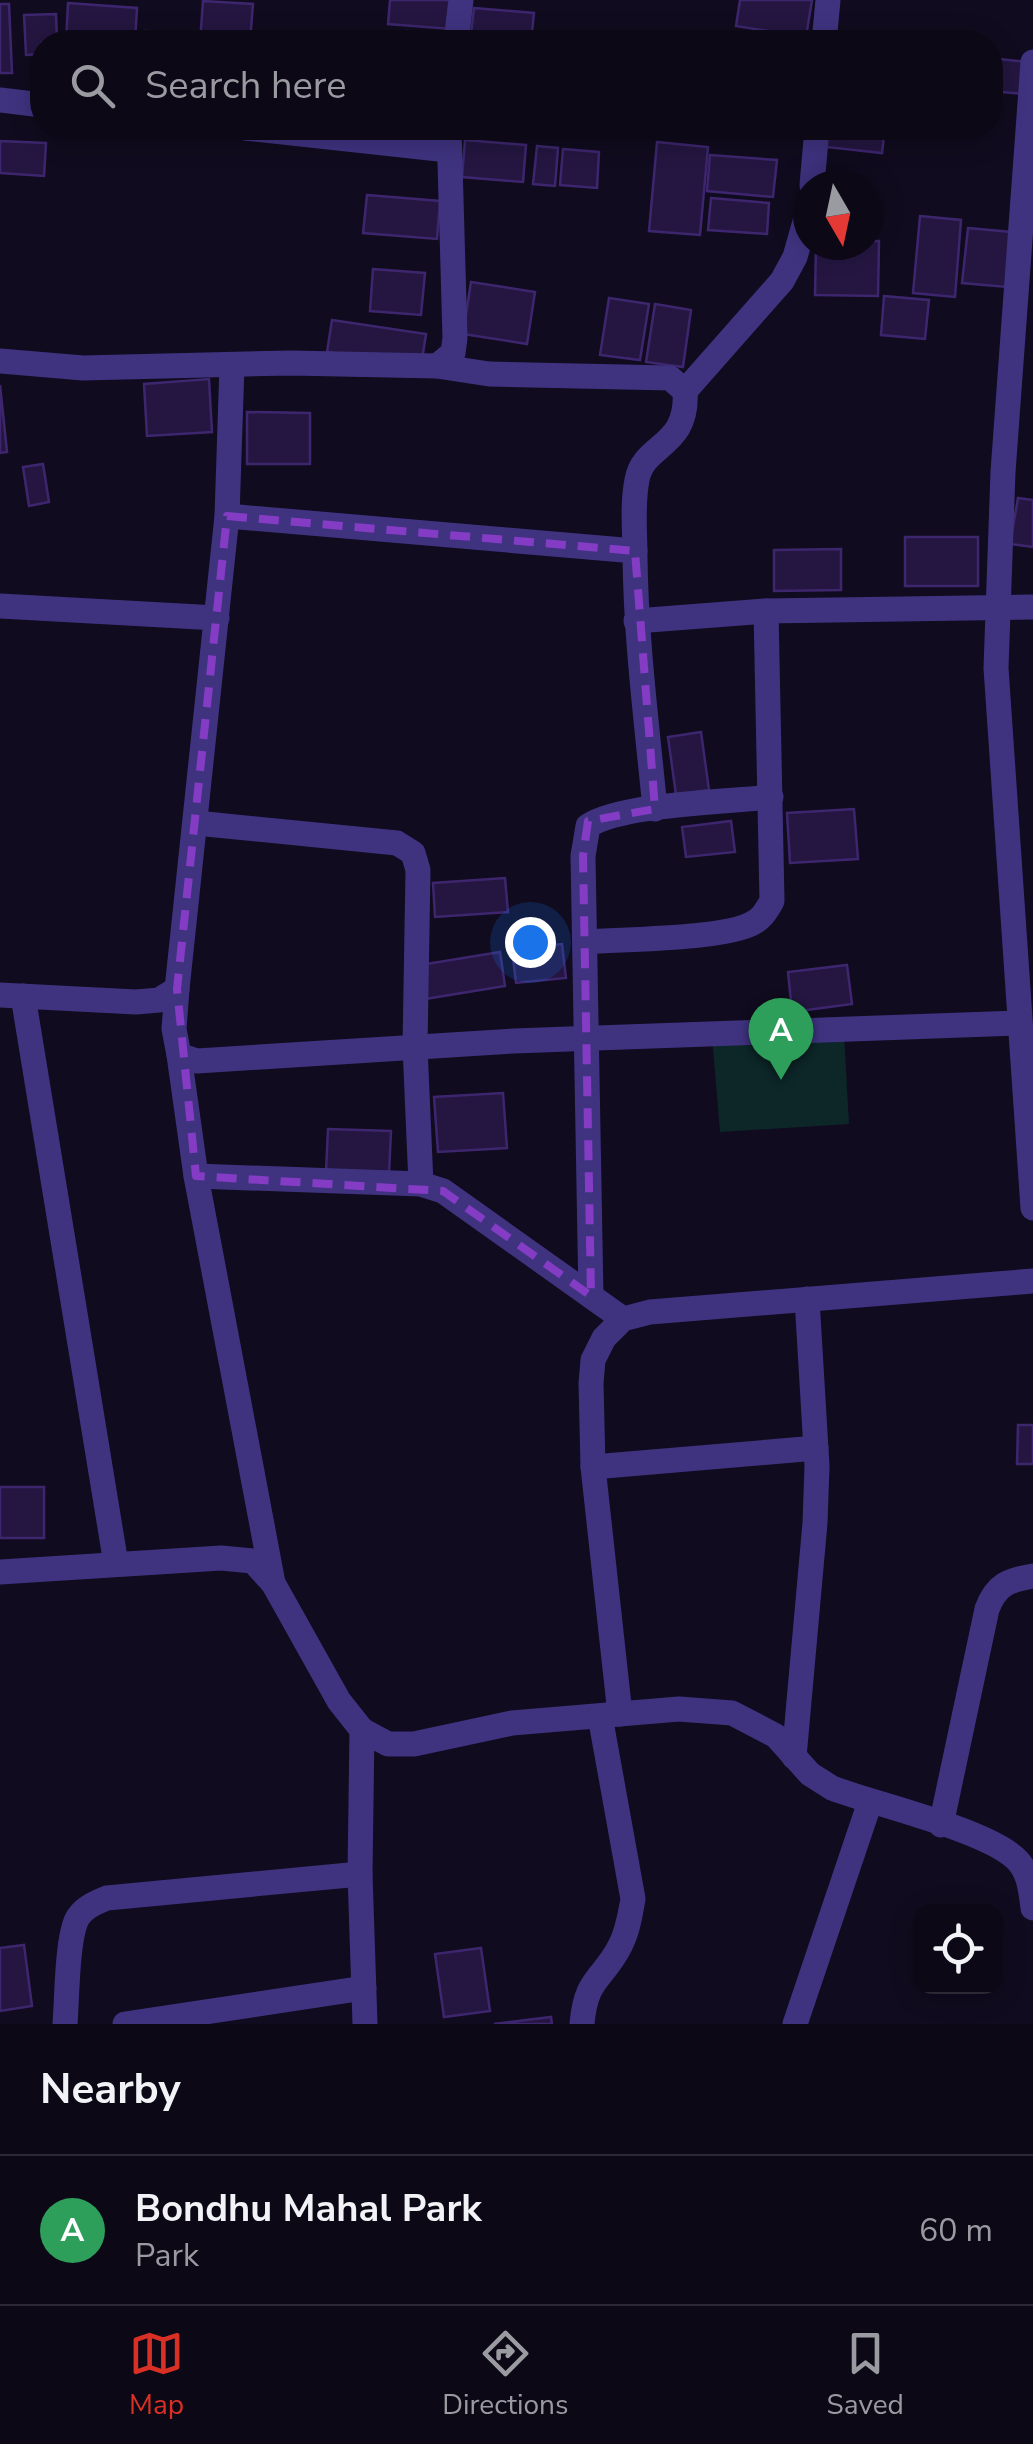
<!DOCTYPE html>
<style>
:root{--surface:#0c0816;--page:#15111f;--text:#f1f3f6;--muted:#9a9aa1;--line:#2c2935;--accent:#d93025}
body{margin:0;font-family:"Nunito Sans",sans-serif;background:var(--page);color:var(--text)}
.controls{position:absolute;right:30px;bottom:30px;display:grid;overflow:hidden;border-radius:20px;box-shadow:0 5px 25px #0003}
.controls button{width:90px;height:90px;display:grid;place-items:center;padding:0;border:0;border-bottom:2px solid var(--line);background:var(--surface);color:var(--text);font:50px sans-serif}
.compass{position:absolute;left:793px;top:170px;width:90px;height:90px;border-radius:50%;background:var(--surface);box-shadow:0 5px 25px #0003;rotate:171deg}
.you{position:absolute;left:530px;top:942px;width:35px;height:35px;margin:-25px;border:8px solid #fff;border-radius:50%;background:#1a73e8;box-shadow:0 0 0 15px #1a73e833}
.badge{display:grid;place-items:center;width:65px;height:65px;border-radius:50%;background:var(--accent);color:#fff;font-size:32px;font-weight:700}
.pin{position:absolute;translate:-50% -82px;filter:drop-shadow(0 2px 5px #0008)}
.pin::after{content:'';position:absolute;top:52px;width:35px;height:30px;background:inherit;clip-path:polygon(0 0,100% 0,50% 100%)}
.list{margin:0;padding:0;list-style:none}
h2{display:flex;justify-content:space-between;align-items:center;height:130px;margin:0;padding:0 40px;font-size:42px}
h2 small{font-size:32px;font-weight:400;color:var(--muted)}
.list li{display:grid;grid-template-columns:65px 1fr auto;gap:30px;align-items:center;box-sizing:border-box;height:150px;padding:0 40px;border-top:2px solid var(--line)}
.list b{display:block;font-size:38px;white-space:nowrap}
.list p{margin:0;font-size:32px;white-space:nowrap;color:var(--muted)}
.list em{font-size:32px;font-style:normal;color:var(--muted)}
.icon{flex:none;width:55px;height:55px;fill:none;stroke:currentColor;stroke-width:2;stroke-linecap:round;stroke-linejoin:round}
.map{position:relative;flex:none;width:1033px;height:2024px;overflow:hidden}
.search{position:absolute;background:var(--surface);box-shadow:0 5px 25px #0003;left:30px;right:30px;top:30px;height:110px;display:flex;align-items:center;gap:25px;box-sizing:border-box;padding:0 35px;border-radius:40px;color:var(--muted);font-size:38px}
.sheet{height:280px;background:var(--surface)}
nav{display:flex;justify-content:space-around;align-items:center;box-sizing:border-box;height:140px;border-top:2px solid var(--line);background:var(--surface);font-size:28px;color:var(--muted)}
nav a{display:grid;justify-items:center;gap:5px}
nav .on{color:var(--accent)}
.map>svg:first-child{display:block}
.green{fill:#0d2628}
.building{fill:#241640;stroke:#3d266e;stroke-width:2.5}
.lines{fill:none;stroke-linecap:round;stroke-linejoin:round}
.minor{stroke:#3f3380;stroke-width:25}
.marked{fill:none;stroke:#843cc5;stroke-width:8;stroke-dasharray:20 12;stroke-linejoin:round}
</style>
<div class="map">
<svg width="1033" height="2024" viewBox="0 0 1033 2024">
<rect width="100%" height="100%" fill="#100b1e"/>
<!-- green -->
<path class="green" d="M844,1033L849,1124L720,1132L712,1037Z"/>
<!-- building -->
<g class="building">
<path d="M390,0H453L451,29L388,24Z"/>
<path d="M740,0H812L806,37L736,26Z"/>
<path d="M203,1L253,4L250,42H200Z"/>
<path d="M68,3L137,8L135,42H66Z"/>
<path d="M0,4H9L12,73H0Z"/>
<path d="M474,8L534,13L531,42H470Z"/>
<path d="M56,14L57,42H42V54L26,55L24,15Z"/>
<path d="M145,31L196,33V42H144Z"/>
<path d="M407,31L453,36L452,42H406Z"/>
<path d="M556,33L594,36L593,42H555Z"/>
<path d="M364,35L401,38L400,42H364Z"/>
<path d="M990,58L1028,62L1024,94L990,91Z"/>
<path d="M390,128H442L441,136L390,132Z"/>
<path d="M819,128H885L882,153L817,146Z"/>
<path d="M465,140L526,145L523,182L462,177Z"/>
<path d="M0,141L46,143L44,176L0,173Z"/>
<path d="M657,142L708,147L700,235L649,231Z"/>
<path d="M537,146L558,148L555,186L533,184Z"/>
<path d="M563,149L599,152L597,188L560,185Z"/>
<path d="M710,155L777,160L773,197L707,191Z"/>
<path d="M367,195L440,201L437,239L363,233Z"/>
<path d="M711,198L769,203L767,234L708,230Z"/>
<path d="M920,216L961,220L955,297L913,293Z"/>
<path d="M968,228L1011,232L1007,287L962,283Z"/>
<path d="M868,241H879L878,296L815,295L816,245H868Z"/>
<path d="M373,269L425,273L421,315L370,311Z"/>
<path d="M471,282L535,292L527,344L463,334Z"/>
<path d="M884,296L929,300L925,339L881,335Z"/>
<path d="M609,298L649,304L640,360L600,355Z"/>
<path d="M655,304L691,310L683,367L646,362Z"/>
<path d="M332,320L426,334L421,366L327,352Z"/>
<path d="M209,379L212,432L147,436L144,384Z"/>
<path d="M0,385L7,452L0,453Z"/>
<path d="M247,412L310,413V464H247Z"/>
<path d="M43,464L49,502L29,506L23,467Z"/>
<path d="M1018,498L1033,500V547L1010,544Z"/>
<rect x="905" y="537" width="73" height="49"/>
<path d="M841,549V590L774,591V550Z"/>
<path d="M701,732L709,790L676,795L668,737Z"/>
<path d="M854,809L858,859L790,863L787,813Z"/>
<path d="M731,821L735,852L686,857L682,827Z"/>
<path d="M505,878L508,912L435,917L433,883Z"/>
<path d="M562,944L566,978L516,983L512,949Z"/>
<path d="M500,952L505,986L425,999L420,965Z"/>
<path d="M847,965L852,1004L792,1012L788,972Z"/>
<path d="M503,1093L507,1148L438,1152L434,1097Z"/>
<path d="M328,1129L391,1131L389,1174L326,1171Z"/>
<path d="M1018,1425H1033V1464H1017Z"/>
<rect x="0" y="1487" width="44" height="51"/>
<path d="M24,1945L32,2006L0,2011V1948Z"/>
<path d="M481,1948L490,2011L444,2017L435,1954Z"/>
<path d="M551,2017L552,2024H494Z"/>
</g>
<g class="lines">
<!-- minor -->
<g class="minor">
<path d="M456,42L461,0"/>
<path d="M824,42L828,0"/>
<path d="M1033,62L1003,472L996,668L1033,1208"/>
<path d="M0,100L42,105"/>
<path d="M245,128L448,150"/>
<path d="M812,185L817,128"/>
<path d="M0,361L83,368L290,363L437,366L453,353L455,338L449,128"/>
<path d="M437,366L489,374L670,378L685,391C689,448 643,443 637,480C632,505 635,532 635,557C636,642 647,725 655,809"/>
<path d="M685,391L782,281L795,257L808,211"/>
<path d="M227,516L635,551"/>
<path d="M0,606L217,618"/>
<path d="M636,621L766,611L1033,607"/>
<path d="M196,823L397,843L413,853L418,870L415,1047L421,1184"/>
<path d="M586,942C624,939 722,939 751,924C762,919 766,911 772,901L766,611"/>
<path d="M177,989L174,1029L179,1055L197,1061L513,1041L1019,1023"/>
<path d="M0,995L136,1002L159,1000L177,989L227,516L232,365"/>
<path d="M23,996L116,1564"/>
<path d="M179,1055L196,1176L273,1583"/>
<path d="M196,1176L421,1184L443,1191L623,1319"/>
<path d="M591,1296L583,856L588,826C621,804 727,802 771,797"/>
<path d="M593,1467L816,1448"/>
<path d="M0,1572L221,1558L253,1561L273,1583L339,1701L362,1730L388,1744H414L512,1723L679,1709L732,1713L776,1736L810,1774L832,1788C877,1805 983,1829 1015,1858C1029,1870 1031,1891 1033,1908"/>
<path d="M620,1714L593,1467L591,1383L593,1360L604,1338L623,1319L650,1312L1033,1281"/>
<path d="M362,1730L360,1874L365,2024"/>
<path d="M794,1757L815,1523L817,1466L807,1299"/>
<path d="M941,1825L987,1609C996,1585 1008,1580 1033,1576"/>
<path d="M65,2024C67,1998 67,1943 76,1921C82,1908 95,1903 107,1898L360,1874"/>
<path d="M125,2024L364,1988"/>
<path d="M582,2024C586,1977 602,1981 620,1946C628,1931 630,1915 633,1899L600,1716"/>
<path d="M795,2024L870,1802"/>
</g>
</g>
<!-- marked area -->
<path class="marked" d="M227,516L635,551L655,809L588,821L583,856L591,1296L443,1191L196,1176L177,989Z"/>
</svg>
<div class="controls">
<button><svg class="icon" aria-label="locate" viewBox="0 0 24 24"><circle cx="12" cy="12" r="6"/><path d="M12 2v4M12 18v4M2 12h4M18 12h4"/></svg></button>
</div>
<svg class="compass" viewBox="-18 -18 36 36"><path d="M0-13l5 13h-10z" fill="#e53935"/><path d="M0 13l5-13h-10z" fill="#9a9aa1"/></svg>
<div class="you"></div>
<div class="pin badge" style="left:781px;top:1080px;background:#2e9e5b">A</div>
<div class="search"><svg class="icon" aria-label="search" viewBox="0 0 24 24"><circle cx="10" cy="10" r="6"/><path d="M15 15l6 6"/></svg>Search here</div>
</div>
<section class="sheet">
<h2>Nearby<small></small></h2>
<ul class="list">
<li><span class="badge" style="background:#2e9e5b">A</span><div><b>Bondhu Mahal Park</b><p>Park</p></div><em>60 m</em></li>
</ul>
</section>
<nav>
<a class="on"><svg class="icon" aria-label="map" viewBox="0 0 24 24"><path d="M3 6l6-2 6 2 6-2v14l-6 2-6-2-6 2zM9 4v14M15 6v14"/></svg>Map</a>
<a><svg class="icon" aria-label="directions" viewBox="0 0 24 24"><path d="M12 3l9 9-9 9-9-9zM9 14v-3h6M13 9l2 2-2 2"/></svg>Directions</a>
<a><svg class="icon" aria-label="saved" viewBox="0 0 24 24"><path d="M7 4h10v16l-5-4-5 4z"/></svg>Saved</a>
</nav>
